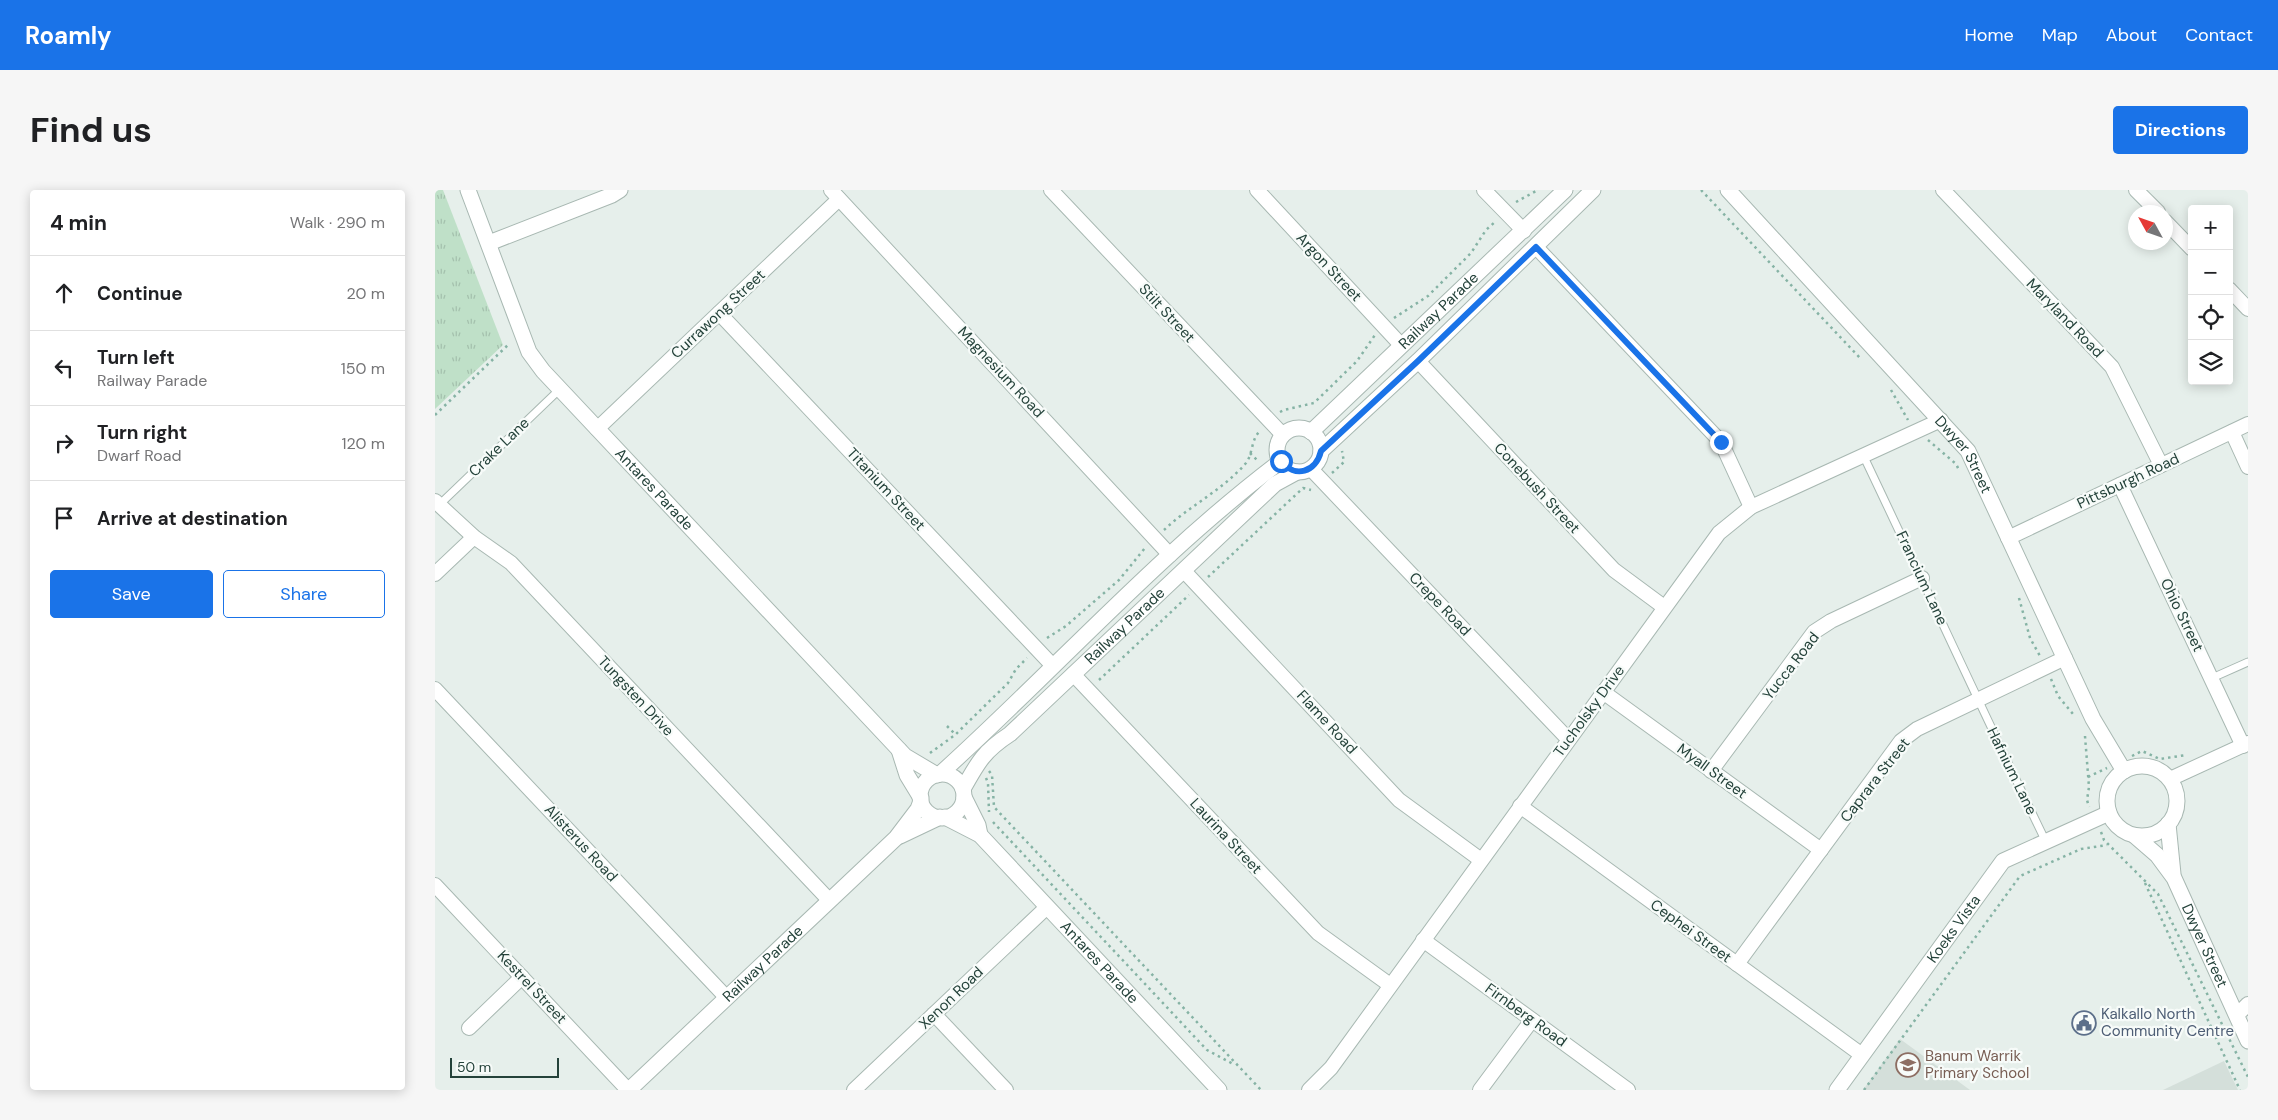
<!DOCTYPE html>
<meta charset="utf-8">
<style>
:root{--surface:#fff;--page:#f6f6f6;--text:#202124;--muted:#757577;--line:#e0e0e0;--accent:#1a73e8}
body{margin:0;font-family:"DM Sans",sans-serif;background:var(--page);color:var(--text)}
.controls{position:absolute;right:15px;top:15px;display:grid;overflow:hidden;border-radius:5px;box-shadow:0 2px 12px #0003}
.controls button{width:45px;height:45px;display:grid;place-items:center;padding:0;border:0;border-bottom:1px solid var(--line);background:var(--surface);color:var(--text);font:25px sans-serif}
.compass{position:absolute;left:1693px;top:15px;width:45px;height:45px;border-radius:50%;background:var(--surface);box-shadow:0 2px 12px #0003;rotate:310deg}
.scale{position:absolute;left:15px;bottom:12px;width:109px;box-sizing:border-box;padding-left:5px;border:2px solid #24423a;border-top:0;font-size:14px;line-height:18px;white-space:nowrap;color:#24423a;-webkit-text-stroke:4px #f7fbf9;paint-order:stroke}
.stop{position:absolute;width:15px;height:15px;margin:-11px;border:4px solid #1a73e8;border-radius:50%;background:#fff}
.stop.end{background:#1a73e8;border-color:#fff;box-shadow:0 1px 5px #0008}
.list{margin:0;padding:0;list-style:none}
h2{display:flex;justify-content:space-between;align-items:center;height:65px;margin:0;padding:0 20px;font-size:21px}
h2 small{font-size:16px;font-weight:400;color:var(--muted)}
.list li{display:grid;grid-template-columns:32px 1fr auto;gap:15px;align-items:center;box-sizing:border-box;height:75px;padding:0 20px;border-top:1px solid var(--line)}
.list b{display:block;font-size:19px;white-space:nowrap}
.list p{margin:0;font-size:16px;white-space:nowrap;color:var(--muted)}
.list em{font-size:16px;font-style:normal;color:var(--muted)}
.actions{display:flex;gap:10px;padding:15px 20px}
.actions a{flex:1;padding:11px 0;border:1px solid var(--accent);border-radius:5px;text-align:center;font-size:18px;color:var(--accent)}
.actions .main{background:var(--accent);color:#fff}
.icon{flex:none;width:28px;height:28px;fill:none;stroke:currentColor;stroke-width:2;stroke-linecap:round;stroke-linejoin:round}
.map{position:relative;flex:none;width:1813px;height:900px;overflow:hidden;border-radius:5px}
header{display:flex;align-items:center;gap:30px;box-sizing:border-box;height:70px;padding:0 25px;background:var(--accent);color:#fff}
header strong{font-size:24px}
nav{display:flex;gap:28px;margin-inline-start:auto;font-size:18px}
.intro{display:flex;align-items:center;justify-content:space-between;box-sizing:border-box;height:120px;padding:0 30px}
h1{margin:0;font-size:35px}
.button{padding:12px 22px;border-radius:5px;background:var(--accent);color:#fff;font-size:18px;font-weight:700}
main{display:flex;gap:30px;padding:0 30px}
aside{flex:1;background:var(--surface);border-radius:5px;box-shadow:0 2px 12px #0003}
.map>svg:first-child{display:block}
.built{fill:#d4dfda}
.park{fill:url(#park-tufts)}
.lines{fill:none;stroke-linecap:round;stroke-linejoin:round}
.service-casing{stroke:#a8b8b2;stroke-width:9}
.minor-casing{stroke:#a8b8b2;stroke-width:16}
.tertiary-casing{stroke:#a8b8b2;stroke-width:17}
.path{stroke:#86b3a5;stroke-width:2.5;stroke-dasharray:2.5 4;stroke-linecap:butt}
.service{stroke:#fff;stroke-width:7}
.minor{stroke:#fff;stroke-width:14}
.tertiary{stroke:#fff;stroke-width:15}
.route{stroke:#1a73e8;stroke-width:6}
.labels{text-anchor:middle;stroke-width:4.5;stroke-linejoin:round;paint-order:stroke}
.street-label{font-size:15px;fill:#24423a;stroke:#f7fbf9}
.service-label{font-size:15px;fill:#4e5e75;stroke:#f7fbf9;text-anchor:start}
.education-label{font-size:15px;fill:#785e54;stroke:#f7fbf9;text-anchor:start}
</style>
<header>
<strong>Roamly</strong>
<nav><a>Home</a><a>Map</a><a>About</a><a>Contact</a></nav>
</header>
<div class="intro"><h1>Find us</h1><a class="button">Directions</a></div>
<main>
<aside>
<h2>4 min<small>Walk · 290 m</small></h2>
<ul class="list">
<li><svg class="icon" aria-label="ahead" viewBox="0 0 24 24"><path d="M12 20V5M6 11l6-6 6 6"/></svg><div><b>Continue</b></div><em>20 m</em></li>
<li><svg class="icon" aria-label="left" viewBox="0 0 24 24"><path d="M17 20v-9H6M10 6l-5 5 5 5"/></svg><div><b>Turn left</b><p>Railway Parade</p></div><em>150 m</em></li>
<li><svg class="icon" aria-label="right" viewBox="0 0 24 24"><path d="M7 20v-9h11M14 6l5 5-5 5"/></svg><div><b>Turn right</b><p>Dwarf Road</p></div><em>120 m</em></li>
<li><svg class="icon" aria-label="arrive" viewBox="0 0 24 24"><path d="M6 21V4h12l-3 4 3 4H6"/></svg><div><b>Arrive at destination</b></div></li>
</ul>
<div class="actions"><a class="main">Save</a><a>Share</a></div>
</aside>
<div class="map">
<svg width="1813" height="900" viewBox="0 0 1813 900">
<defs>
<pattern id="park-tufts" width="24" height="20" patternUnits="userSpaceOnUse" patternTransform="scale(1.25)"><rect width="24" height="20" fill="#bfe0c8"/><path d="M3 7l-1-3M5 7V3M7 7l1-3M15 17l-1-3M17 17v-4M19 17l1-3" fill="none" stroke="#a4c1ad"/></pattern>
</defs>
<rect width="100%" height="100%" fill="#e6efeb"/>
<!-- built -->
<g class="built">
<path d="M1465,849L1535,900H1428Z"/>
<path d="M1789,871L1803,900H1728Z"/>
</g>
<!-- park -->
<path class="park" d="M0,0H8L68,155L0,219Z"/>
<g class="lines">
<!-- service casing -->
<g class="service-casing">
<g id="service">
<path d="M1429,267C1490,395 1549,524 1611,652"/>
<path d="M4,315L125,199"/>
<path d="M1777,488L1813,472"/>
</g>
</g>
<!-- minor casing -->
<g class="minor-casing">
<g id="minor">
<path d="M396,0L735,365"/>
<path d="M616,0L848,245"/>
<path d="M822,0L966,155"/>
<path d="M1049,0L1089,41"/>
<path d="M1508,0L1677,177L1726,275"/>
<path d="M1701,0L1723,22"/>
<path d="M1730,31L1757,59"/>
<path d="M1101,57L1286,252L1316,317"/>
<path d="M1794,99L1813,119"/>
<path d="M284,123L618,476"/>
<path d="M983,171L1179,380L1229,417"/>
<path d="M162,239L404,9"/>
<path d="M1797,242L1813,277"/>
<path d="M876,279L1133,549"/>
<path d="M1685,295L1808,556"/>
<path d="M0,311L39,347L76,373L394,710"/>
<path d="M1573,348L1813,234"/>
<path d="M749,381L964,610L1046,670"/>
<path d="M0,384L39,347"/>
<path d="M638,484L883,743L955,795"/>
<path d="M0,499L291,807"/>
<path d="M1168,502L1386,660"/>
<path d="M1276,581L1379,442L1396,431L1487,388"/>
<path d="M1735,589L1813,553"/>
<path d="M1085,616L1427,865"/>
<path d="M0,695L193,900"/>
<path d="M988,750L1193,900"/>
<path d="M1302,774L1466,551L1482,539L1630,468"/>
<path d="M499,824L571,900"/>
<path d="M1802,825L1813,814"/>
<path d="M34,838L87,787"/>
<path d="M419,900L612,717"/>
<path d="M874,900L896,878L1284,343L1316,317L1506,230"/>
<path d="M1045,900L1097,830"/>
</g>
</g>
<!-- tertiary casing -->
<g class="tertiary-casing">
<g id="tertiary">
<path id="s1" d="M33,0L94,162L108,181L470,566L502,585"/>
<path id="s2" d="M1293,0L1533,261L1658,529L1689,581"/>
<path d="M54,53L177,5L185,0"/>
<circle cx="864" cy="260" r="22"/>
<path id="s3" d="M876,242L1130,0"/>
<path d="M886,261L983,171L1158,0"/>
<path d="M464,560L472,585L486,608"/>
<circle cx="1707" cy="611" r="35"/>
<path d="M505,584C619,481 723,364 846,271"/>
<circle cx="507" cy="606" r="22"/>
<path id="s4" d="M528,599C543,572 549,561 575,544L840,294L862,282"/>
<path d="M529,607L543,635L545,645"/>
<path id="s5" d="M510,627L545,645L784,900"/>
<path d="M1733,634L1738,684"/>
<path d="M465,646L505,627"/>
<path id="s6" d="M1700,646L1722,665L1739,688L1813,851"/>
<path id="s7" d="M194,900L461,648L483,619L486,611"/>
<path id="s8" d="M1402,900L1568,671L1674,623"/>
</g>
</g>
<!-- path -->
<g class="path">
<path d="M1266,0L1426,169"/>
<path d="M1081,12L1103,0"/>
<path d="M959,128L993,106L1036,63L1051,40L1061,31"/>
<path d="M1456,200L1473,230"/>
<path d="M845,222L849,220L879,213L922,171L940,145"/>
<path d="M0,225L75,153"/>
<path d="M1493,250L1521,274L1524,280"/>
<path d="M815,263L823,271"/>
<path d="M897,283L909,272L907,261"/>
<path d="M729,340C754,316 788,300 811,273C818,264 816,249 825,241"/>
<path d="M773,387L868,298L876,300"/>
<path d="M1584,408L1595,448L1605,466"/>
<path d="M612,448L631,436L684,390L710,358"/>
<path d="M1616,489L1623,506L1638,524"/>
<path d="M664,490L754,405"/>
<path d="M512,536L520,544"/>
<path d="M1650,546L1654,597L1652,610L1654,617"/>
<path d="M495,563L520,545L573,493L581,479L592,468"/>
<path d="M1697,566L1707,561L1725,569L1751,565"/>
<path d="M554,581L557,585L559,617L826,900"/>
<path d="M1653,587L1672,578"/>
<path d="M551,588L553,593L554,622"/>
<path d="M558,632L772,860L800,875"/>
<path d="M1666,642L1669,650L1723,704L1813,887"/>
<path d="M1710,693L1805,900"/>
<path d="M1429,900L1585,686L1646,659L1672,655"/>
</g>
<!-- service -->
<use href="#service" class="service"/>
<!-- minor -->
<use href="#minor" class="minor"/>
<!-- tertiary -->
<use href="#tertiary" class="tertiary"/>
</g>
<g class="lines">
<!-- route -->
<path class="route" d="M846,271C860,289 881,282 886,261L983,171L1101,57L1286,252"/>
</g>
<!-- icons -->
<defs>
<g id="civic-ring" transform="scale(1.25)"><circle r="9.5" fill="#f7fbf9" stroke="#5c6f8a" stroke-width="1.5"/><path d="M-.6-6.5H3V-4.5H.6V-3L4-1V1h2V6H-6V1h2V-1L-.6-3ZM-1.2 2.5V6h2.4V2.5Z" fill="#5c6f8a"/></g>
<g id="school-ring" transform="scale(1.25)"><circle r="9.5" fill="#f7fbf9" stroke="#8d6e63" stroke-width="1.5"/><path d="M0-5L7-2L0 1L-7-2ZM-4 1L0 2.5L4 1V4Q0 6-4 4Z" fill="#8d6e63"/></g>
</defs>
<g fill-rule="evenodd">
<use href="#civic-ring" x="1649" y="833"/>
<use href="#school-ring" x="1473" y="875"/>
</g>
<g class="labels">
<!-- street labels -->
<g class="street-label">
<text transform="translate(894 77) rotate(47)" y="5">Argon Street</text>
<text dy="5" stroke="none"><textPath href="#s3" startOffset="176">Railway Parade</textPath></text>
<text transform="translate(732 123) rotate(47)" y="5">Stilt Street</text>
<text transform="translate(283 124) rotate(-43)" y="5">Currawong Street</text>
<text transform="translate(1630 128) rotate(46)" y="5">Maryland Road</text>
<text transform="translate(566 182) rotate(47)" y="5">Magnesium Road</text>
<text transform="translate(64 257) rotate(-44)" y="5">Crake Lane</text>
<text dy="5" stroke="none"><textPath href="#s2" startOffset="355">Dwyer Street</textPath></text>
<text transform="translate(1693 291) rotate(-25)" y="5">Pittsburgh Road</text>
<text transform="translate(1102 298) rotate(47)" y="5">Conebush Street</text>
<text dy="5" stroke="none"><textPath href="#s1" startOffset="359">Antares Parade</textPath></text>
<text transform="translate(451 299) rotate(47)" y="5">Titanium Street</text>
<text transform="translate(1487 388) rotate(65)" y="5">Francium Lane</text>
<text transform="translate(1005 414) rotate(46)" y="5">Crepe Road</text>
<text transform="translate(1747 425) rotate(64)" y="5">Ohio Street</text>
<text dy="5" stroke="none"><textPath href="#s4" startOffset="231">Railway Parade</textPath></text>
<text transform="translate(1356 476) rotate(-52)" y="5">Yucca Road</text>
<text transform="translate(201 506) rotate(47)" y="5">Tungsten Drive</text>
<text transform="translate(1154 521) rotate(-54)" y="5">Tucholsky Drive</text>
<text transform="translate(892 532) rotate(47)" y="5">Flame Road</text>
<text transform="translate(1277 581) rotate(36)" y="5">Myall Street</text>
<text transform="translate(1577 581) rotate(64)" y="5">Hafnium Lane</text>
<text transform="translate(1440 590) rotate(-52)" y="5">Caprara Street</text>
<text transform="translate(791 646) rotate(47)" y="5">Laurina Street</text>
<text transform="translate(146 653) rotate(47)" y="5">Alisterus Road</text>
<text dy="5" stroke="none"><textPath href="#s8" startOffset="199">Koeks Vista</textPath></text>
<text transform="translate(1256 741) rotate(36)" y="5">Cephei Street</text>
<text dy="5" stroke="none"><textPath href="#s6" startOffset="132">Dwyer Street</textPath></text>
<text dy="5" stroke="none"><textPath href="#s5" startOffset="214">Antares Parade</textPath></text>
<text dy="5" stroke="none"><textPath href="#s7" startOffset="184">Railway Parade</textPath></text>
<text transform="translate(97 797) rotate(47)" y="5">Kestrel Street</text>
<text transform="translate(516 808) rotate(-44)" y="5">Xenon Road</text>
<text transform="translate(1091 825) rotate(36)" y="5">Firnberg Road</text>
</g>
<!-- service labels -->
<g class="service-label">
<text x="1666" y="829">Kalkallo North<tspan x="1666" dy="17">Community Centre</tspan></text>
</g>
<!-- education labels -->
<g class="education-label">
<text x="1490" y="871">Banum Warrik<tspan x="1490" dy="17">Primary School</tspan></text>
</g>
</g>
</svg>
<div class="controls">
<button>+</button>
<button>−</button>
<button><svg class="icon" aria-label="locate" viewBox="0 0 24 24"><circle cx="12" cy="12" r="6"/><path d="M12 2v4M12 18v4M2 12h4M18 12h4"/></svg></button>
<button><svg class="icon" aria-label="layers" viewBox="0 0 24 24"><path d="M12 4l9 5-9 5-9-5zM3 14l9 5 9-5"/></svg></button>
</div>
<svg class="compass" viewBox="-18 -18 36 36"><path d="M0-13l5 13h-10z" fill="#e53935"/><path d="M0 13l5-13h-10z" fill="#757577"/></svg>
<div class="scale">50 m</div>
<div class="stop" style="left:846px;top:271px"></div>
<div class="stop end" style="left:1286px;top:252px"></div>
</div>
</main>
